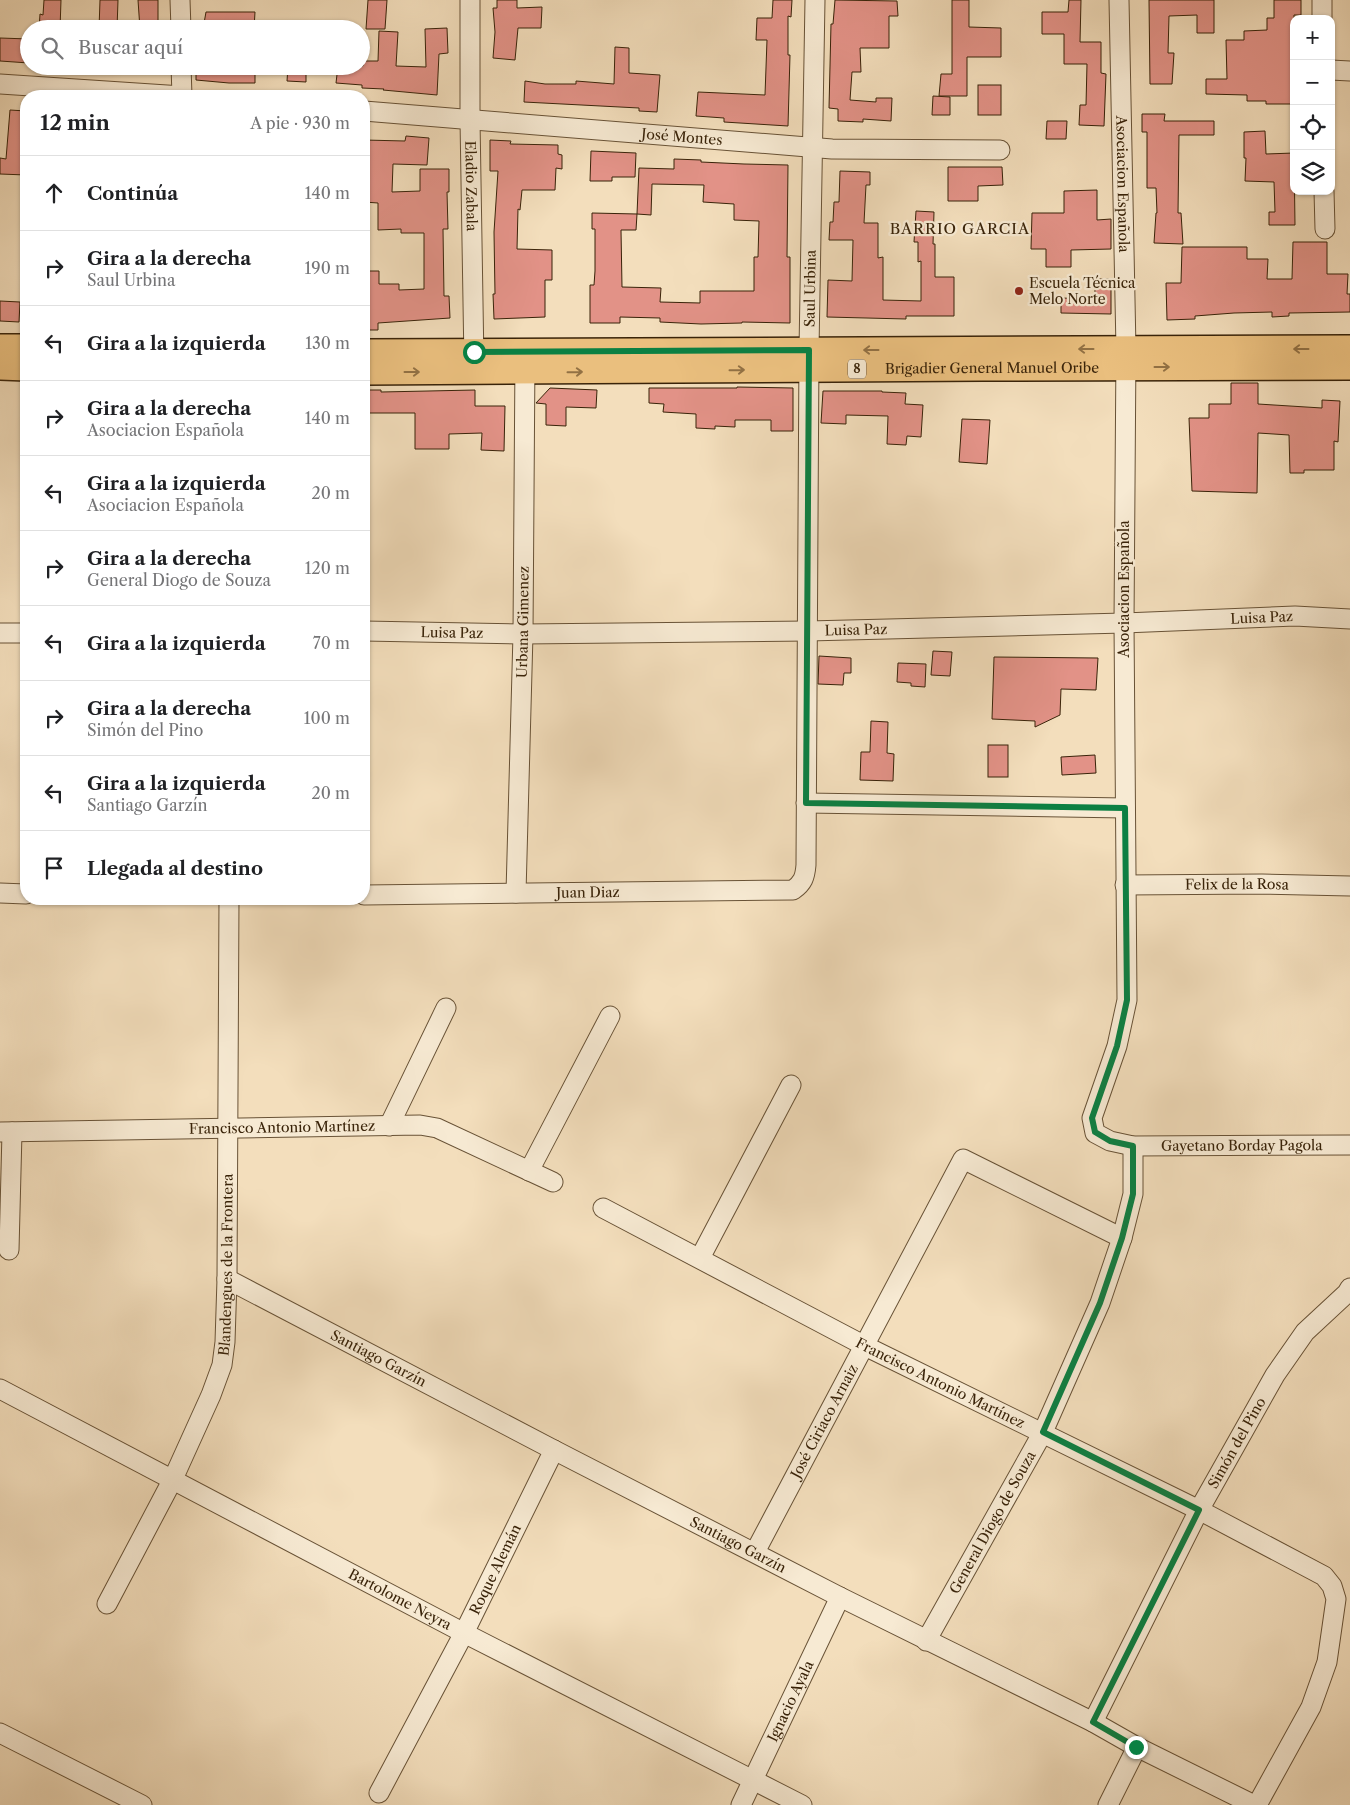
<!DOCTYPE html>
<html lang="es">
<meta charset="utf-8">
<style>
:root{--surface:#fff;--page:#f6f6f6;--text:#202124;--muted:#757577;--line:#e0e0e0}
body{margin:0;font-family:"Libre Caslon Text",serif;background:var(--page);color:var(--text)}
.controls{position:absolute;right:15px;top:15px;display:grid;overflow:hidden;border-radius:10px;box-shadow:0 1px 4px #0004}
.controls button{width:45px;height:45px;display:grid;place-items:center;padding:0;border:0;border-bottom:1px solid var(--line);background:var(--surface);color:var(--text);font:25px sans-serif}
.stop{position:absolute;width:15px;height:15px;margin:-11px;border:4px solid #0b8043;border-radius:50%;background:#fff}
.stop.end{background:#0b8043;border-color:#fff;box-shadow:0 1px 5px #0008}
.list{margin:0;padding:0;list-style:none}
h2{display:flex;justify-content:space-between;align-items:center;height:65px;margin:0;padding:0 20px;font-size:21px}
h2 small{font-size:16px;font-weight:400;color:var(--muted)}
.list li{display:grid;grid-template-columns:32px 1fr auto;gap:15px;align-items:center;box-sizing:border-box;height:75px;padding:0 20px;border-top:1px solid var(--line)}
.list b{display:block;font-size:19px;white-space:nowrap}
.list p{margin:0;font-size:16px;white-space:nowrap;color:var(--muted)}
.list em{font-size:16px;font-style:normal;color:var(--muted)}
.icon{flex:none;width:28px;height:28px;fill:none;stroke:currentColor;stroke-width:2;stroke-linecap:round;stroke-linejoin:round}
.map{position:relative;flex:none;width:1350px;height:1805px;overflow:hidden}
.search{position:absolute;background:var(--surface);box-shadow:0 1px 4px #0004;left:20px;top:20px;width:350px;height:55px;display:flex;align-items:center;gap:12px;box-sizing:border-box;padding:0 18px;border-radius:28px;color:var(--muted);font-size:19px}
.panel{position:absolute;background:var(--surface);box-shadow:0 1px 4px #0004;left:20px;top:90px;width:350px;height:815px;border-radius:20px}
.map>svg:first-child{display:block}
.building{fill:#e29287;stroke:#392309;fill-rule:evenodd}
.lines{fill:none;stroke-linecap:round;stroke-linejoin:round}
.minor-casing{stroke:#685236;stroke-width:21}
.major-casing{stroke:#392309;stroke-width:28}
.minor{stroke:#f7ead3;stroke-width:19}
.major{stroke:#eabf7e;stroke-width:25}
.oneway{stroke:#927144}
.route{stroke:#0b8043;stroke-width:6}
.poi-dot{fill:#8f2418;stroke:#f7ead3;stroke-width:2}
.labels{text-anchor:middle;stroke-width:4.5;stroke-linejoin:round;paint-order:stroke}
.shield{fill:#f7ead3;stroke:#725f46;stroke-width:1}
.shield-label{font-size:12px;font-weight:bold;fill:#392309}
.street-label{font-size:14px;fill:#392309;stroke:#f7ead3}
.poi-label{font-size:14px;fill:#392309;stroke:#f7ead3;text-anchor:start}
.neighbourhood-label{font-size:15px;letter-spacing:1px;fill:#392309;stroke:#f7ead3}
</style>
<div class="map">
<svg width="1350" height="1805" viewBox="0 0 1350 1805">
<rect width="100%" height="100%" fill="#f3debc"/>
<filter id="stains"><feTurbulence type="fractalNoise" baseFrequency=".004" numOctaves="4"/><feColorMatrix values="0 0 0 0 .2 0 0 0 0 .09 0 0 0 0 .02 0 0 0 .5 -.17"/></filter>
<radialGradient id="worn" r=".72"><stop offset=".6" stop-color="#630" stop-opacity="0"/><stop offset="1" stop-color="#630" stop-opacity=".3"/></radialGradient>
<!-- building -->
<g class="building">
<path d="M44,0H61L60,29H39L40,14L43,15Z"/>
<path d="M100,0H118L117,29H99Z"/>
<path d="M138,0H158V29H140Z"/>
<path d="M368,0H387L385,29H366Z"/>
<path d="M497,0H517V8L542,7L541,28H518L515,60L493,58L495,32L493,8H497Z"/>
<path d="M773,0H792L791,17L788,16V55H790L788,126L724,122V118L696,116L698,92L765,95L767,40H756L757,18H772Z"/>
<path d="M835,0L897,1L898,16H889V48H860L861,72H852L850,100L876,102V98H892L891,121L863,119V122L838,121V109L829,108L831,24H833Z"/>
<path d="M952,0H969V27L1001,28V57H967V96H939L941,74H952Z"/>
<path d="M1069,0H1081L1080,42H1101V73L1106,74L1104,126L1079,125L1080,105H1086L1087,64H1064V34H1042V12H1068Z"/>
<path d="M1149,0H1214V33H1197V15L1169,16L1168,53H1174L1172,84H1150Z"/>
<path d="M1274,0H1301V15H1294L1293,104H1266V101H1247V95L1206,94V79H1227L1226,40H1244V31L1267,30V18H1274Z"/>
<path d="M206,12H255L254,29H203Z"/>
<path d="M447,28L448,53L439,54L437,95L383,90L384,89L362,88V85L336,83L338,66H363V61H378L379,31L398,32L396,66L426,67L425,29Z"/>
<path d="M0,38L29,39V63L0,61Z"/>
<path d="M615,47L629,48V73L660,75L657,112L639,111V108L524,102L525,81L545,84H576V81L614,84Z"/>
<path d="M196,66H255V83H229L196,80Z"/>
<path d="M288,66H306V82L287,81Z"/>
<rect x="978" y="85" width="23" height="30"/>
<path d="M933,96L950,97V115H932Z"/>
<path d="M10,110L26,111V175L0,174V158L6,159Z"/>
<path d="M1142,114H1165L1164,121H1214V135H1179L1178,213H1181L1183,244L1154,243L1156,213H1157L1156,188H1147V132H1142Z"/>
<path d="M1047,121H1067L1066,139H1046Z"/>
<path d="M1265,131L1266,154L1294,153L1295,225H1269V212H1275L1274,182L1245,181L1246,158H1244V132Z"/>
<path d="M406,136L429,138L427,165L393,164L392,192L420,191V169H449V192H447L448,229H443L444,296H449L450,318L378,323V330H364V271H379V284H399V290L424,289V233H401V229L378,230V203L364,202V140L405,141Z"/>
<path d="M490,140L511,141L510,144L558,145V154L562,155V169L556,168L555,190H522L520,210L518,209L517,249L552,250V280H545V317L494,319L493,294H495L494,232L498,171H490Z"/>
<path d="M591,151L636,153L635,177H612V181H590Z"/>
<path d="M674,159L701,160V162L744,164L788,165L787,257H790V323L742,322V323L701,324L660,322V318L620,317V323H590V285H594L595,271V229H592V213L637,214L639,168L674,169ZM652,184L704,185L703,202L734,204V220L759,221L758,257H754V291H700V303L660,302L661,288L622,287L621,230H636L637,214L651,215Z"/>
<path d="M948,167H1002L1003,185L978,186V201H948Z"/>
<path d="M840,171L870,172V185H866L864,223H878V258L883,257V300L921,301V261L918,262V242H914L916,211L934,212L933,244H935V277H954V316H906V319L827,317L828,280L852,281L853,240H829L830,222H833L834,202H839Z"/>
<path d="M1097,190V220L1111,219V249L1071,250V267H1046V249H1031L1032,213H1064V191Z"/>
<path d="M1293,242H1327V274H1348L1347,294H1350V312L1289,313V316L1272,317V312L1234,313L1195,316V319L1167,320L1166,283H1181L1182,247H1247V259H1268L1267,279H1292Z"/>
<path d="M1095,279H1111V314L1061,313V298L1095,299Z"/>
<path d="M0,301L20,302L19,322L0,321Z"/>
<path d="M1231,383H1258V404L1322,408V400L1340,401L1338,442L1334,441V470H1304V473H1290L1289,435L1258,433L1257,493L1192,491L1189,418H1209V404H1231Z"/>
<path d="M737,387L793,388V431H771V420H735V427L715,426V429L696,428V414L663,412L664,404L649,403V388H737Z"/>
<path d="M550,388L597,390L596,408L566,407V426L546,425V404L536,403Z"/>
<path d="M364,390H381V392L475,390V406H505L504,451L481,450L482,433L449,434V449H415V413H364Z"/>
<path d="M823,391H882V392L906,393L905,404L923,405L921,437L907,436L906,445L887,444L888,416L846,415V424L821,423Z"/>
<path d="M962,419L990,420L987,464L959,462Z"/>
<path d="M933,651L952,652L950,676L931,675Z"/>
<path d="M819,656L851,658V673H844L843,685L818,684Z"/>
<path d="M994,657L1098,658L1096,690L1061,689L1060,715L1035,727V721L992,719Z"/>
<path d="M898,663L926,664L925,687L911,686V683L897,682Z"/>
<path d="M871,721L888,722L887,753L894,754L893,781L860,780L861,752H870Z"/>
<rect x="988" y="745" width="20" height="32"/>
<path d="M1095,755L1096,773L1062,775L1061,757Z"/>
</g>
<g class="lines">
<!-- minor casing -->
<g class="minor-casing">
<g id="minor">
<path d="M180,0L181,29"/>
<path id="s1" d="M470,0V120L474,363"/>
<path id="s2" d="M1119,0L1126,349L1124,623L1127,1000L1117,1046L1092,1118L1095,1133L1110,1141L1133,1146L1350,1145"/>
<path d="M1322,0V19"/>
<path d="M181,66L182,96"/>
<path d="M1331,70L1350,71"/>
<path d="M0,84L182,96"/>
<path id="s3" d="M364,111L832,149L1000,150"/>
<path d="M1324,191L1325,229"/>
<path id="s4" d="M364,631L523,634L808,631L1124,623L1295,616L1350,619"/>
<path d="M0,633H26"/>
<path d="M806,803L1125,808"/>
<path id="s5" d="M1125,885L1262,884L1350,886"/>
<path d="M0,893L26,894"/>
<path id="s6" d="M516,893L523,634L525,357"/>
<path id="s7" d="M364,895L793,890C803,883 805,877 806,865L809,350L815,0"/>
<path d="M389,1126L446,1008"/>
<path id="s8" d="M0,1132L420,1125L437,1128L553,1182"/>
<path d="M529,1171L610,1016"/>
<path id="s9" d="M603,1208L865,1346L1199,1510L1324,1576L1332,1586L1336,1599L1327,1662L1311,1707L1257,1805"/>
<path d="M9,1250L12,1132"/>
<path d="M700,1258L791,1085"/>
<path id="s10" d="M227,1279L554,1450L840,1597L1093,1722L1137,1747L1254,1805"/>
<path id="s11" d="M0,1389L464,1633L802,1805"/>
<path id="s12" d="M755,1552L963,1159L1122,1238"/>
<path id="s13" d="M107,1604L173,1479L211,1395L222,1365L225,1342L227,1279L229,899"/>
<path id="s14" d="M926,1641L1043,1432L1100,1303L1122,1238L1133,1194V1146"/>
<path id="s15" d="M1093,1722L1199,1510L1275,1375L1305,1332L1347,1293L1350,1288"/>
<path d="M0,1733L142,1805"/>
<path id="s16" d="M379,1793L464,1633L554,1450"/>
<path id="s17" d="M741,1805L840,1597"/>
<path d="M1108,1805L1137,1747"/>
</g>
</g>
<!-- major casing -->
<g class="major-casing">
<g id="major">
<path d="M0,347H26"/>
<path d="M364,352L1350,348"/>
<path d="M0,367L26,368"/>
<path id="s18" d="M364,372L982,368L1350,367"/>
</g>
</g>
<!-- minor -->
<use href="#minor" class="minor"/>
<!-- major -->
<use href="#major" class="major"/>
</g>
<!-- one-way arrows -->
<defs><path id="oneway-shaft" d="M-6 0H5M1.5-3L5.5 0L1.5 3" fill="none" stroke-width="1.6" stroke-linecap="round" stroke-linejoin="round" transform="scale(1.25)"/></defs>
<g class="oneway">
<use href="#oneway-shaft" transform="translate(1086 349) rotate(180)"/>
<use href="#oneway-shaft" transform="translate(1301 349) rotate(180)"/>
<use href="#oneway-shaft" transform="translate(871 350) rotate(180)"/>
<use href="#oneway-shaft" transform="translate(1162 367)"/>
<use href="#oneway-shaft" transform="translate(737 370) rotate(-1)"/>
<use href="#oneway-shaft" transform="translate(412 372)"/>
<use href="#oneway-shaft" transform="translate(575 372) rotate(-1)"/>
</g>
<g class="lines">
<!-- route -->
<path class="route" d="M474,352L809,350L806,803L1125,808L1127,1000L1117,1046L1092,1118L1095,1132L1110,1141L1133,1146V1194L1122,1238L1100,1303L1043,1432L1199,1510L1093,1722L1136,1747"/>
</g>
<!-- markers -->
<circle class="poi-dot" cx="1019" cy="291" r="5"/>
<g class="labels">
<!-- shield labels -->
<rect class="shield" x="848" y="359.5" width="18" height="19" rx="4"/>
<g class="shield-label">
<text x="857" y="373">8</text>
</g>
<!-- street labels -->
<g class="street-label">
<text dy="5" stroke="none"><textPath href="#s3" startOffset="319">José Montes</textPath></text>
<text dy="5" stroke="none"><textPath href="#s2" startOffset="184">Asociacion Española</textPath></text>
<text dy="5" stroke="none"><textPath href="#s1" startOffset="186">Eladio Zabala</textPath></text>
<text dy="5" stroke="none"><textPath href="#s7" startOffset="1035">Saul Urbina</textPath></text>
<text dy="5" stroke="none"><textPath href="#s18" startOffset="628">Brigadier General Manuel Oribe</textPath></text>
<text transform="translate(1124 589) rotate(-90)" y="5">Asociacion Española</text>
<text dy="5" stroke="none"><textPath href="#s4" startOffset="898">Luisa Paz</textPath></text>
<text dy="5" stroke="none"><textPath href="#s6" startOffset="271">Urbana Gimenez</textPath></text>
<text dy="5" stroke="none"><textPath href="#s4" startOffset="492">Luisa Paz</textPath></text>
<text dy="5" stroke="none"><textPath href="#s4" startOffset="88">Luisa Paz</textPath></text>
<text dy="5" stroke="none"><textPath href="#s5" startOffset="112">Felix de la Rosa</textPath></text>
<text dy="5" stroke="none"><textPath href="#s7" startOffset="224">Juan Diaz</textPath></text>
<text dy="5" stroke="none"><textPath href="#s8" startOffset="282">Francisco Antonio Martínez</textPath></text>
<text dy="5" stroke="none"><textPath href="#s2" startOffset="1288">Gayetano Borday Pagola</textPath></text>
<text dy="5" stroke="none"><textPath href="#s13" startOffset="366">Blandengues de la Frontera</textPath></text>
<text dy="5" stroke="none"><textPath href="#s10" startOffset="171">Santiago Garzín</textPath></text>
<text dy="5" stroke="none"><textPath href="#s9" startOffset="380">Francisco Antonio Martínez</textPath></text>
<text dy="5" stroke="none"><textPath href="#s12" startOffset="148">José Ciriaco Arnaiz</textPath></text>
<text dy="5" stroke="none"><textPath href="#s15" startOffset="314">Simón del Pino</textPath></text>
<text dy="5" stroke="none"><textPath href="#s14" startOffset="136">General Diogo de Souza</textPath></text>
<text dy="5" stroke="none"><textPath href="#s10" startOffset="576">Santiago Garzín</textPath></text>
<text dy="5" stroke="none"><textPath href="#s16" startOffset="252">Roque Alemán</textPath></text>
<text dy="5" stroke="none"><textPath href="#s11" startOffset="452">Bartolome Neyra</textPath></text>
<text dy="5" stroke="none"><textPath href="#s17" startOffset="115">Ignacio Ayala</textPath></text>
</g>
<!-- poi labels -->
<g class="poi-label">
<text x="1029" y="288">Escuela Técnica<tspan x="1029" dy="16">Melo Norte</tspan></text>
</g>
<!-- neighbourhood labels -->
<g class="neighbourhood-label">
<text x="960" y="234">BARRIO GARCIA</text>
</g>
</g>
<rect width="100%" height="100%" filter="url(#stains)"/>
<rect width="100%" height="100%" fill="url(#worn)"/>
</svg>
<div class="controls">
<button>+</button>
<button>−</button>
<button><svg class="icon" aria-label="locate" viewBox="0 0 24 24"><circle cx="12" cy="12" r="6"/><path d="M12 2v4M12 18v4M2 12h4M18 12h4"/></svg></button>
<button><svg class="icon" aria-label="layers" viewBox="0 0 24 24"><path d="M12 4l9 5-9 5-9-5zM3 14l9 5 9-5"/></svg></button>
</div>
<div class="stop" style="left:474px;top:352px"></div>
<div class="stop end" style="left:1136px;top:1747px"></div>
<div class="search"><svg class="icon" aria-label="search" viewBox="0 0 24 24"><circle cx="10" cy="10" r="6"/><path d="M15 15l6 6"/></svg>Buscar aquí</div>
<section class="panel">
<h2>12 min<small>A pie · 930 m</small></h2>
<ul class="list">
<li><svg class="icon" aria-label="ahead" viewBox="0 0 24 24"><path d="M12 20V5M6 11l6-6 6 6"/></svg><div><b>Continúa</b></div><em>140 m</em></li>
<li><svg class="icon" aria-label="right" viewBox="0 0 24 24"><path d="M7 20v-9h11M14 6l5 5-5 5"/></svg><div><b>Gira a la derecha</b><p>Saul Urbina</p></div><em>190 m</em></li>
<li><svg class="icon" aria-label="left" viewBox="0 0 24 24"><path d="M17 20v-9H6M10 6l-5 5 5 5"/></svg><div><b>Gira a la izquierda</b></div><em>130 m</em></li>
<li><svg class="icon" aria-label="right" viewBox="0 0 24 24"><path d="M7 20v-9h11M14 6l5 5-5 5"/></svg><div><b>Gira a la derecha</b><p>Asociacion Española</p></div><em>140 m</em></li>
<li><svg class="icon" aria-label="left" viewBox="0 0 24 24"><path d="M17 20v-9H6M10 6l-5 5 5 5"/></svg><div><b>Gira a la izquierda</b><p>Asociacion Española</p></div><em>20 m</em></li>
<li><svg class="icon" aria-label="right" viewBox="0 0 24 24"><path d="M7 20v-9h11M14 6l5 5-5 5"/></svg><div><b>Gira a la derecha</b><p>General Diogo de Souza</p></div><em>120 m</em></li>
<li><svg class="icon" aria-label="left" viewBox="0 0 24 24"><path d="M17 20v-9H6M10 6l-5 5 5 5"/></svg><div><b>Gira a la izquierda</b></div><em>70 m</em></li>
<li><svg class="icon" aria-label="right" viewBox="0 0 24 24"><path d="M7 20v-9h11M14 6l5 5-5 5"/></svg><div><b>Gira a la derecha</b><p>Simón del Pino</p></div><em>100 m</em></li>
<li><svg class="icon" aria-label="left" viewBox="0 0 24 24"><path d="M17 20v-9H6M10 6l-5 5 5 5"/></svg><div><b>Gira a la izquierda</b><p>Santiago Garzín</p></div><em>20 m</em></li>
<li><svg class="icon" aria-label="arrive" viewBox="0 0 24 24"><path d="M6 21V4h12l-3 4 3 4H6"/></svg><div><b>Llegada al destino</b></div></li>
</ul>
</section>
</div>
